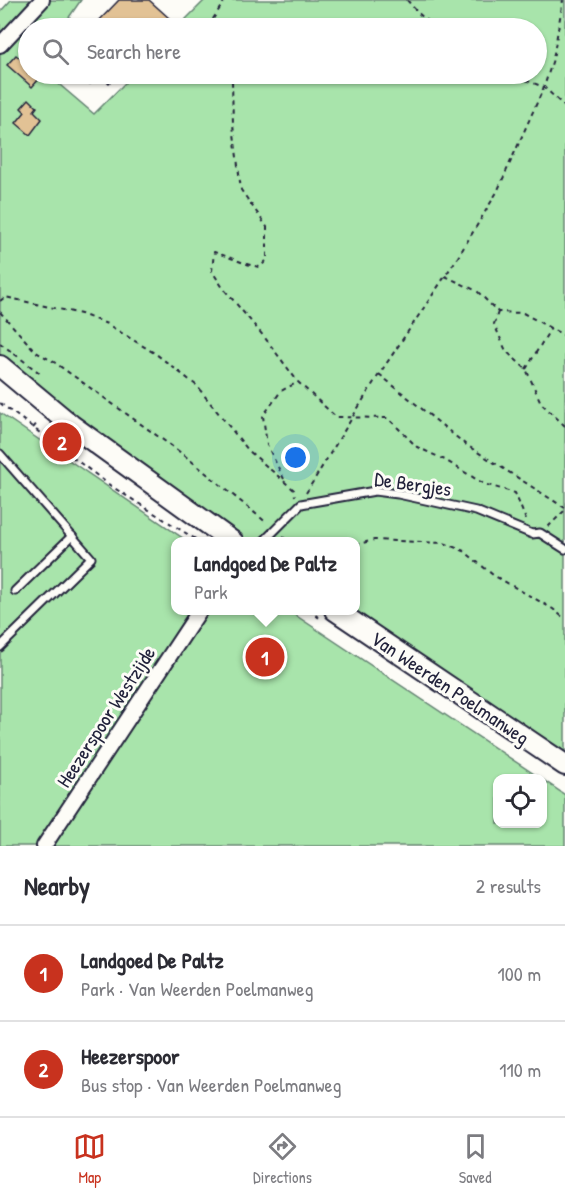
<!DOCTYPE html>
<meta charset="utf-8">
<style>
:root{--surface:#fff;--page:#f2f2f3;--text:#2b2b33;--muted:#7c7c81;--line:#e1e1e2;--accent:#c8321e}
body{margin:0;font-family:"Patrick Hand",sans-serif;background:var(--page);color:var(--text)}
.controls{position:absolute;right:18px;bottom:18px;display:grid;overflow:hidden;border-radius:12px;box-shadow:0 2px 4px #0004}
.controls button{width:54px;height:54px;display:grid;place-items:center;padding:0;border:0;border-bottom:2px solid var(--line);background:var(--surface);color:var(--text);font:30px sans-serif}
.you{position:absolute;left:296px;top:458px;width:21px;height:21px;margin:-15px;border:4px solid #fff;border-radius:50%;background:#1a73e8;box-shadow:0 0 0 9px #1a73e833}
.badge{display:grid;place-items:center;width:39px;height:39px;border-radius:50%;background:var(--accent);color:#fff;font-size:20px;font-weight:700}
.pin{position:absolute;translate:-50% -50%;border:3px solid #fff;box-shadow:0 2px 6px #0006}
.popup{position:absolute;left:171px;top:537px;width:189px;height:78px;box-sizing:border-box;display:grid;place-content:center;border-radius:12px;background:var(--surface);filter:drop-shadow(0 2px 4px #0005);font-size:20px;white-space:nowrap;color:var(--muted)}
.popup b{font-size:22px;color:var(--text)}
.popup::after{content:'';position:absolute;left:50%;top:100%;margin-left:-12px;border:12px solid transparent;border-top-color:var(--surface)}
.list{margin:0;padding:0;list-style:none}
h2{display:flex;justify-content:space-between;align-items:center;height:78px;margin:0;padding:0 24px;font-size:26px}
h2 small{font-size:20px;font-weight:400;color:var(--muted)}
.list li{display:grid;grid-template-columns:39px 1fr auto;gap:18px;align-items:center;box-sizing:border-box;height:96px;padding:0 24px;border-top:2px solid var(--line)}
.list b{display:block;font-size:22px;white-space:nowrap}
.list p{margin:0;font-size:20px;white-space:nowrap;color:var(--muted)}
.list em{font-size:20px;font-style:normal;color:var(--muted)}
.icon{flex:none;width:33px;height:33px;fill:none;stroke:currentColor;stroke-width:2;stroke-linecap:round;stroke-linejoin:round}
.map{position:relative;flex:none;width:565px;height:846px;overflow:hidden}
.search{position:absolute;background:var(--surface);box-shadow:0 2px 4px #0004;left:18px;right:18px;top:18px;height:66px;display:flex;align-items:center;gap:15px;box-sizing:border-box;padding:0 21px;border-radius:33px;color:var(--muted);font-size:22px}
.sheet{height:270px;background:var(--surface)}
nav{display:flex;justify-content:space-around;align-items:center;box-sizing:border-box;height:84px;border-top:2px solid var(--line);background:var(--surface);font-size:16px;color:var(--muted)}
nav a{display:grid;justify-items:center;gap:3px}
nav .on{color:var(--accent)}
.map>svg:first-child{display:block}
.green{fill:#a8e4ab;stroke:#658373;stroke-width:1.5}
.building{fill:#e2c295;stroke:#22223b;stroke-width:1.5}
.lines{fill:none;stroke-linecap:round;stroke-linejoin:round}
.lane-casing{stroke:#22223b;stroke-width:11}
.street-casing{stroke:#22223b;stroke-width:18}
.secondary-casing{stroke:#22223b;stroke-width:24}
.path{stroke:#22223b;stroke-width:2;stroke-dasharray:4.5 4.5;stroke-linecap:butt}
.lane{stroke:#fdfcf7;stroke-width:7}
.street{stroke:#fdfcf7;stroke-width:14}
.secondary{stroke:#fdfcf7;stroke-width:20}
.labels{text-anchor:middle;stroke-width:6;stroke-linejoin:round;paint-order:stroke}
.street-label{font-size:20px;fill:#22223b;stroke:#fdfcf7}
</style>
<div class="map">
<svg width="565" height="846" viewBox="0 0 565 846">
<rect width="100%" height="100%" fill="#fdfcf7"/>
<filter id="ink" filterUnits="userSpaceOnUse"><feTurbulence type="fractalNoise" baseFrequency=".0167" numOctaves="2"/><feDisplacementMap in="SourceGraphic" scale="12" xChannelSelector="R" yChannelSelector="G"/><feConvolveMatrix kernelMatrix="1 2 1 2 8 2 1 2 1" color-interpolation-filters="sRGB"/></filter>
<g filter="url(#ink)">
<!-- green -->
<g class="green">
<path d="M11,0H81L63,26L65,28H28V74H47L94,114L134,74H536V28H177L205,0H565V758L346,611L355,610V542L243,541L86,433L0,356V12Z"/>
<path d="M0,413L187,541L175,542V610L289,611L540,778H498V824H542L543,780L565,795V846H0Z"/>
</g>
<!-- building -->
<g class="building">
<path d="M119,0H149L169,18L159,28H92Z"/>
<path d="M16,55L28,65V74H35L40,78L32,87L7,65Z"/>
<path d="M78,74H118L109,83L99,74L90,84Z"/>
<path d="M29,99L37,107L34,111L42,119L30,135L16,123L25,112L21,108Z"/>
</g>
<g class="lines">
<!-- lane casing -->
<g class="lane-casing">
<g id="lane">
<path d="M0,454L91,558L0,647"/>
<path d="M263,542L301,504L375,491L398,494L476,511L532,534L540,533L565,549"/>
<path d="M15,591L72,536"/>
</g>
</g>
<!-- street casing -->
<g class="street-casing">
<g id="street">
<path d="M0,45L42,0"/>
<path d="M44,846L200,610"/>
</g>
</g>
<!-- secondary casing -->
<g class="secondary-casing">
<g id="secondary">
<path d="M0,366L71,425L233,542"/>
<path d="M335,610L565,765"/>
</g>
</g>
<!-- path -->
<g class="path">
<path d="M407,0L418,13L436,28"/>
<path d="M212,28L213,19L225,0"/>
<path d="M227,74L232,80L233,125L241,190L267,227V260L260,267C242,264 231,257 214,252L212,271L223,288L265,338L298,382L336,417L388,418L417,447L445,460L484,484L515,493L526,520"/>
<path d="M509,74L544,87L565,107"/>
<path d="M445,276L477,291L498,312L523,313L565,336"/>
<path d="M0,301L5,297L81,314L107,324L156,354L196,385L248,450L294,490L295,496"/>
<path d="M0,312L36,352L54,362L184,455L267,523"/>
<path d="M498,312L494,324L506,351L526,369L541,403L565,426"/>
<path d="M0,343L41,374"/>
<path d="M526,369L551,328"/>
<path d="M379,374L465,444L565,508"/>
<path d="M0,403L111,486L200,542"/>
<path d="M33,428L38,422"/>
<path d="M284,479L267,445L263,416L281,391L298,382"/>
<path d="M306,493L374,382L458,257L497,192L544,87L553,59L563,0"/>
<path d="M548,527L565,510"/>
<path d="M283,537L287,541L292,542"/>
<path d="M355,545L374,540L444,543L464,551L493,575L553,609L565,619"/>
<path d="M308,610L321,619"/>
</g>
<!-- lane -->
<use href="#lane" class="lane"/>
<!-- street -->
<use href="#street" class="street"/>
<!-- secondary -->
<use href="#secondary" class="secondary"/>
</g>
</g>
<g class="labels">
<!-- street labels -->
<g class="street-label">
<text transform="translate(413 484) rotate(8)" y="7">De Bergjes</text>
<text transform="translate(450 688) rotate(34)" y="7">Van Weerden Poelmanweg</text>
<text transform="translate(106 717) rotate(-57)" y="7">Heezerspoor Westzijde</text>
</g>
</g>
</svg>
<div class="controls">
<button><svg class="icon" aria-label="locate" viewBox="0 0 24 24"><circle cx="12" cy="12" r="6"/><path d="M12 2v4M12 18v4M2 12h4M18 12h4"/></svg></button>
</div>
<div class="you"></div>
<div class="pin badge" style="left:265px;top:657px">1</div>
<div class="popup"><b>Landgoed De Paltz</b>Park</div>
<div class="pin badge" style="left:62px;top:442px">2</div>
<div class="search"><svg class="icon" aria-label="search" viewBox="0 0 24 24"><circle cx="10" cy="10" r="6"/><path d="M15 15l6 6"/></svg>Search here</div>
</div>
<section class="sheet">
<h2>Nearby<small>2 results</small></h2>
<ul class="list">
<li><span class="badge">1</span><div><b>Landgoed De Paltz</b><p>Park · Van Weerden Poelmanweg</p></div><em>100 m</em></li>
<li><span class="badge">2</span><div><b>Heezerspoor</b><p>Bus stop · Van Weerden Poelmanweg</p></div><em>110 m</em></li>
</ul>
</section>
<nav>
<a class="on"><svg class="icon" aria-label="map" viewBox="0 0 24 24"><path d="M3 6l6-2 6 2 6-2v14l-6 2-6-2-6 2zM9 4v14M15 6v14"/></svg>Map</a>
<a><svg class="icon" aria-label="directions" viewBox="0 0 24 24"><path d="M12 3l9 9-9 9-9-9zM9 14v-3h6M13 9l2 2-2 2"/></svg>Directions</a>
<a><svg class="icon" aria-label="saved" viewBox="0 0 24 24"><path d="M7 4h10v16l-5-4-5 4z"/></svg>Saved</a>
</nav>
